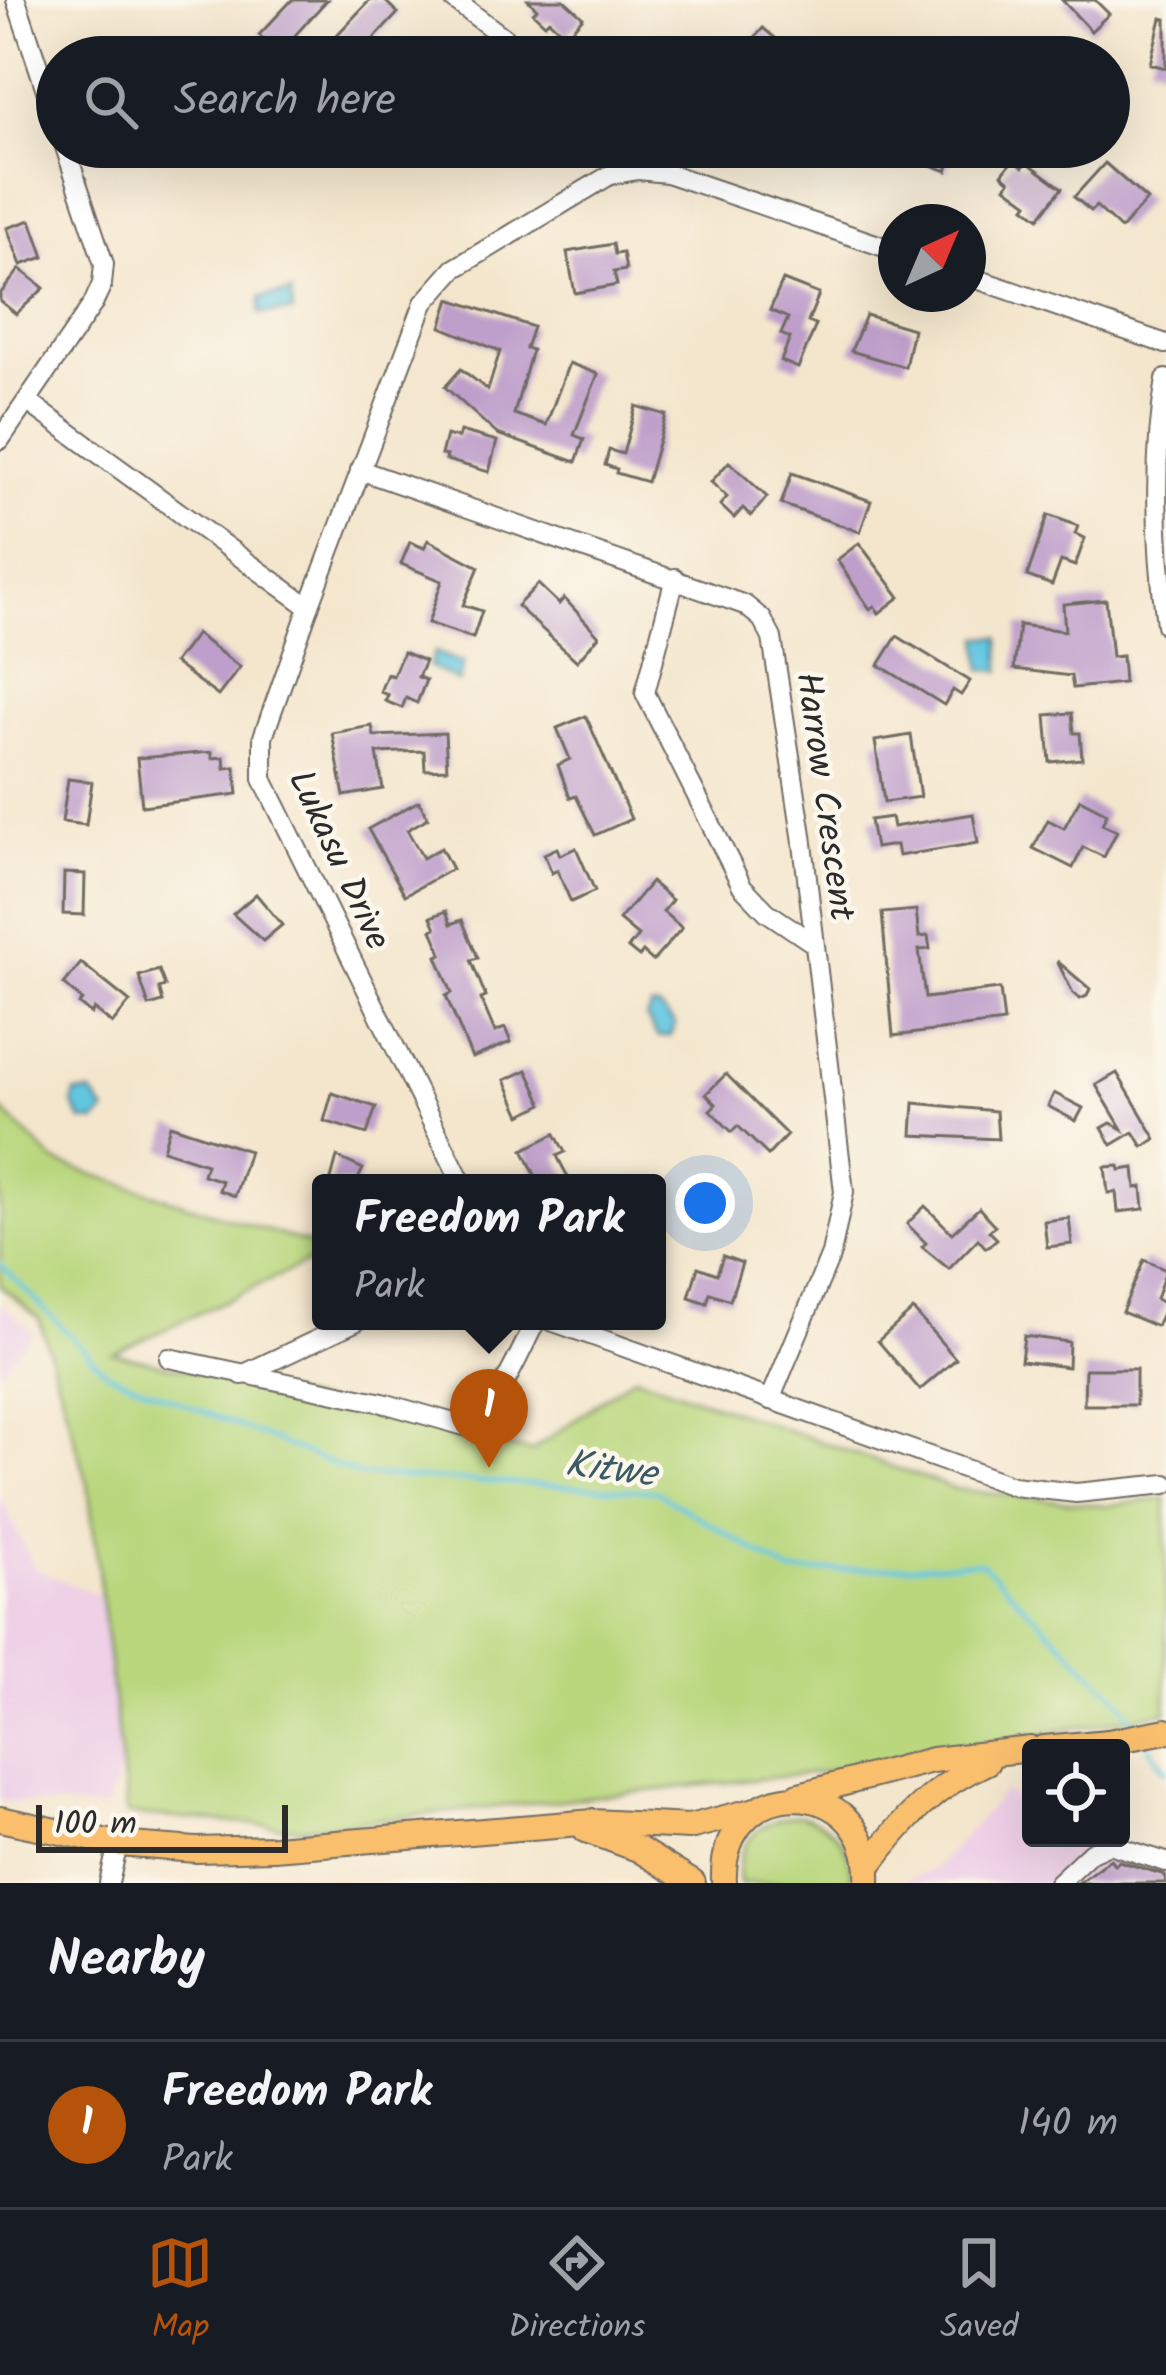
<!DOCTYPE html>
<style>
:root{--surface:#171b24;--page:#242831;--text:#f1f3f6;--muted:#9ea1a6;--line:#363941;--accent:#b45309}
body{margin:0;font-family:Kalam,sans-serif;background:var(--page);color:var(--text)}
.controls{position:absolute;right:36px;bottom:36px;display:grid;overflow:hidden;border-radius:12px;box-shadow:0 12px 48px #0002}
.controls button{width:108px;height:108px;display:grid;place-items:center;padding:0;border:0;border-bottom:3px solid var(--line);background:var(--surface);color:var(--text);font:60px sans-serif}
.compass{position:absolute;left:878px;top:204px;width:108px;height:108px;border-radius:50%;background:var(--surface);box-shadow:0 12px 48px #0002;rotate:44deg}
.scale{position:absolute;left:36px;bottom:30px;width:252px;box-sizing:border-box;padding-left:12px;border:6px solid #2b2b2b;border-top:0;font-size:33px;line-height:42px;white-space:nowrap;color:#2b2b2b;-webkit-text-stroke:9px #fbf7ec;paint-order:stroke}
.you{position:absolute;left:705px;top:1203px;width:42px;height:42px;margin:-30px;border:9px solid #fff;border-radius:50%;background:#1a73e8;box-shadow:0 0 0 18px #1a73e833}
.badge{display:grid;place-items:center;width:78px;height:78px;border-radius:50%;background:var(--accent);color:#fff;font-size:39px;font-weight:700}
.pin{position:absolute;translate:-50% -99px;filter:drop-shadow(0 3px 6px #0008)}
.pin::after{content:'';position:absolute;top:63px;width:42px;height:36px;background:inherit;clip-path:polygon(0 0,100% 0,50% 100%)}
.popup{position:absolute;left:312px;top:1174px;width:354px;height:156px;box-sizing:border-box;display:grid;place-content:center;border-radius:12px;background:var(--surface);filter:drop-shadow(0 3px 9px #0005);font-size:39px;white-space:nowrap;color:var(--muted)}
.popup b{font-size:45px;color:var(--text)}
.popup::after{content:'';position:absolute;left:50%;top:100%;margin-left:-24px;border:24px solid transparent;border-top-color:var(--surface)}
.list{margin:0;padding:0;list-style:none}
h2{display:flex;justify-content:space-between;align-items:center;height:156px;margin:0;padding:0 48px;font-size:51px}
h2 small{font-size:39px;font-weight:400;color:var(--muted)}
.list li{display:grid;grid-template-columns:78px 1fr auto;gap:36px;align-items:center;box-sizing:border-box;height:168px;padding:0 48px;border-top:3px solid var(--line)}
.list b{display:block;font-size:45px;white-space:nowrap}
.list p{margin:0;font-size:39px;white-space:nowrap;color:var(--muted)}
.list em{font-size:39px;font-style:normal;color:var(--muted)}
.icon{flex:none;width:66px;height:66px;fill:none;stroke:currentColor;stroke-width:2;stroke-linecap:round;stroke-linejoin:round}
.map{position:relative;flex:none;width:1166px;height:1883px;overflow:hidden}
.search{position:absolute;background:var(--surface);box-shadow:0 12px 48px #0002;left:36px;right:36px;top:36px;height:132px;display:flex;align-items:center;gap:30px;box-sizing:border-box;padding:0 42px;border-radius:66px;color:var(--muted);font-size:45px}
.sheet{height:324px;background:var(--surface)}
nav{display:flex;justify-content:space-around;align-items:center;box-sizing:border-box;height:168px;border-top:3px solid var(--line);background:var(--surface);font-size:33px;color:var(--muted)}
nav a{display:grid;justify-items:center;gap:6px}
nav .on{color:var(--accent)}
.map>svg:first-child{display:block}
.built{fill:#eed0e7}
.green{fill:#bad77e;stroke:#728154;stroke-width:3}
.water{fill:#62c6e0;stroke:#467886;stroke-width:3}
.lines{fill:none;stroke-linecap:round;stroke-linejoin:round}
.stream{stroke:#62c6e0;stroke-width:4.5}
.building{fill:#be9eca}
.minor-casing{stroke:#716c64;stroke-width:22}
.major-casing{stroke:#716c64;stroke-width:28}
.minor{stroke:#fff;stroke-width:18}
.major{stroke:#f9bf6d;stroke-width:24}
.labels{text-anchor:middle;stroke-width:9;stroke-linejoin:round;paint-order:stroke}
.street-label{font-size:36px;fill:#2b2b2b;stroke:#fbf7ec}
.water-label{font-size:39px;font-style:italic;fill:#3c5a61;stroke:#fbf7ec}
</style>
<div class="map">
<svg width="1166" height="1883" viewBox="0 0 1166 1883">
<rect width="100%" height="100%" fill="#fbf7ec"/>
<filter id="ink" filterUnits="userSpaceOnUse"><feTurbulence type="fractalNoise" baseFrequency=".00833" numOctaves="2"/><feDisplacementMap in="SourceGraphic" scale="24" xChannelSelector="R" yChannelSelector="G"/><feConvolveMatrix kernelMatrix="1 2 1 2 8 2 1 2 1" color-interpolation-filters="sRGB"/></filter>
<filter id="wash" filterUnits="userSpaceOnUse"><feTurbulence type="fractalNoise" baseFrequency=".004" numOctaves="4" result="noise"/><feDisplacementMap in="SourceGraphic" scale="48" xChannelSelector="R" yChannelSelector="G"/><feGaussianBlur stdDeviation="2.7" result="paint"/><feColorMatrix in="noise" values="0 0 0 0 0 0 0 0 0 0 0 0 0 0 0 0 0 1.4 0 .05"/><feComposite in="paint" operator="in"/></filter>
<g filter="url(#wash)">
<rect width="100%" height="100%" fill="#f4e6cd"/>
<!-- built -->
<g class="built">
<path d="M0,1303L34,1332L0,1372Z"/>
<path d="M0,1496L35,1569L169,1625L106,1809L0,1801Z"/>
<path d="M1004,1792L1031,1804V1838H1113L1166,1852V1883H899L933,1870Z"/>
</g>
<!-- green -->
<g class="green">
<path d="M0,1108L55,1162L321,1248V1256L114,1353L531,1452L634,1376L955,1489L1106,1506L1166,1498V1712L817,1773L298,1828L127,1814L88,1484L39,1318L0,1286Z"/>
<path d="M799,1815C834,1824 853,1846 851,1883H739C734,1842 761,1819 799,1815Z"/>
</g>
<!-- water -->
<g class="water">
<path d="M291,293L293,312L260,314V297Z"/>
<path d="M980,637H1000L1001,671L982,670Z"/>
<path d="M435,652L463,664L459,682L429,666Z"/>
<path d="M651,1007L659,1008L675,1024L670,1036L658,1037L646,1018Z"/>
<path d="M75,1093H92L106,1112L96,1122L82,1121L73,1104Z"/>
</g>
<g class="lines">
<!-- stream -->
<g class="stream">
<path d="M0,1264L106,1372L359,1475L655,1491L792,1573L981,1562L1120,1700L1137,1726"/>
<path d="M1149,1746L1166,1771"/>
</g>
</g>
<g id="blocks">
<!-- building -->
<g class="building">
<path d="M292,0H327L279,53L259,35Z"/>
<path d="M370,0H384L398,13L357,57H316Z"/>
<path d="M528,0H564L583,17L566,36L549,20L545,24L533,13L537,9Z"/>
<path d="M1062,0H1095L1109,14L1091,31Z"/>
<path d="M1161,18L1166,19V68L1150,64Z"/>
<path d="M763,28L781,43L769,57H738Z"/>
<path d="M883,147H955L947,171Z"/>
<path d="M1013,160L1023,167L1027,162L1062,188L1039,218L1025,207L1028,203L1006,187L1010,181L1002,174Z"/>
<path d="M1105,163L1147,200L1121,229L1096,206L1091,211L1074,197Z"/>
<path d="M31,220L44,257L21,265L7,228Z"/>
<path d="M613,244L615,254L623,253L626,270L614,272L617,285L575,293L567,252Z"/>
<path d="M20,269L44,288L16,314L0,301V294Z"/>
<path d="M783,280L819,294L808,322L816,325L798,368L781,361L790,338L781,334L788,318L770,310Z"/>
<path d="M450,299L533,327L526,348L532,350L514,414L546,425L569,363L598,374L574,435L584,439L576,462L497,434L445,387L461,369L488,390L500,351L441,327Z"/>
<path d="M866,315L913,329L905,367L851,351Z"/>
<path d="M636,406L666,415L647,482L616,473L617,469L605,465L609,450L623,454Z"/>
<path d="M460,431L497,441L489,472L446,460L447,456L441,455L446,435L458,438Z"/>
<path d="M729,462L767,497L751,516L743,508L734,518L720,505L727,497L711,482Z"/>
<path d="M792,473L871,501L860,532L781,504Z"/>
<path d="M1048,515L1078,526L1075,534L1085,538L1075,566L1061,561L1052,585L1027,576Z"/>
<path d="M428,540L479,567L463,605L482,611L473,638L428,623L442,581L401,564L410,542L424,548Z"/>
<path d="M859,543L900,597L879,613L874,606L870,609L837,560Z"/>
<path d="M538,584L559,604L564,598L599,636L577,661L517,606Z"/>
<path d="M1106,600L1112,657L1122,656L1124,683L1073,688L1071,676L1014,669L1019,625L1065,631L1063,604Z"/>
<path d="M196,634L240,667L218,696L174,663Z"/>
<path d="M897,636L970,681L961,695L953,690L944,705L879,665Z"/>
<path d="M403,652L425,661L418,677L426,680L417,703L406,698L402,708L385,701L388,695L380,692L387,674L393,676Z"/>
<path d="M1072,713L1074,733H1080L1082,759L1050,762L1046,715Z"/>
<path d="M586,716L631,819L595,835L576,796L570,798L558,765L570,759L557,728Z"/>
<path d="M372,726L374,736L445,733L447,769L425,770L424,751L377,753L383,789L344,796L332,733Z"/>
<path d="M911,735L920,797L884,802L875,741Z"/>
<path d="M212,752V758L224,757L225,768L235,767L238,794L142,806L137,758Z"/>
<path d="M68,779L92,782L86,825L62,822Z"/>
<path d="M1080,799L1107,813L1102,824L1117,831L1104,857L1083,847L1073,868L1033,848L1048,820L1064,828Z"/>
<path d="M419,801L428,818L407,830L423,858L441,848L452,869L405,895L368,829Z"/>
<path d="M973,814L978,843L898,856L896,845L875,848L870,820L891,817L893,827Z"/>
<path d="M557,848L560,855L576,848L595,891L571,902L557,870L552,873L544,854Z"/>
<path d="M64,873L85,874L84,915L63,914Z"/>
<path d="M651,882L672,900L663,912L682,928L653,961L643,952L639,957L628,948L638,936L619,920Z"/>
<path d="M256,894L282,925L263,941L233,914Z"/>
<path d="M916,910L919,937L928,936L930,949L919,950L925,998L1000,989L1004,1022L893,1036L882,913Z"/>
<path d="M446,911L451,924L462,920L478,958L471,960L486,997L481,999L495,1032L505,1028L511,1042L472,1058L446,996L452,993L437,956L442,954L432,930L436,928L431,917Z"/>
<path d="M1057,961L1090,989L1087,996L1080,999L1073,993Z"/>
<path d="M81,963L130,1002L112,1024L94,1009L91,1014L79,1004L82,1000L64,984Z"/>
<path d="M159,970L165,986L159,988L163,1002L149,1006L139,976Z"/>
<path d="M527,1070L543,1104L521,1115L505,1080Z"/>
<path d="M1117,1073L1156,1139L1143,1147L1134,1132L1112,1145L1102,1128L1111,1123L1122,1129L1096,1085Z"/>
<path d="M726,1074L787,1135L768,1155L738,1126L732,1132L710,1110L716,1104L706,1094Z"/>
<path d="M332,1093L376,1107L367,1134L324,1121Z"/>
<path d="M1054,1093L1083,1108L1076,1121L1048,1106Z"/>
<path d="M914,1103L996,1111L998,1139L912,1135Z"/>
<path d="M170,1125L249,1151L235,1196L219,1190L222,1181L203,1175L206,1164L163,1150Z"/>
<path d="M555,1134L565,1152L557,1156L571,1183H539L523,1150Z"/>
<path d="M337,1157L363,1169L356,1183H330Z"/>
<path d="M1119,1166L1120,1170L1134,1168L1136,1188L1142,1187L1144,1209L1118,1212L1116,1192L1108,1193L1105,1167Z"/>
<path d="M925,1206L952,1233L979,1208L995,1226L989,1231L997,1239L986,1248L978,1239L949,1269L922,1247L926,1243L907,1224Z"/>
<path d="M1069,1218L1072,1244L1047,1247L1044,1221Z"/>
<path d="M723,1256L742,1263L730,1300L710,1293L707,1303L689,1297L698,1267L717,1274Z"/>
<path d="M1144,1260L1166,1270L1156,1299L1166,1304L1156,1326L1122,1312Z"/>
<path d="M913,1310L956,1359L920,1390L878,1341Z"/>
<path d="M1024,1336L1069,1342L1068,1367L1021,1361Z"/>
<path d="M1085,1369H1136V1405H1084Z"/>
<path d="M1110,1859L1115,1865L1119,1861L1165,1875L1166,1883H1078Z"/>
</g>
</g>
</g>
<g filter="url(#ink)">
<use href="#blocks" fill-opacity="0" stroke="#716c64" stroke-width="3"/>
<g class="lines">
<!-- minor casing -->
<g class="minor-casing">
<g id="minor">
<path d="M16,0L57,123"/>
<path d="M454,0L530,57"/>
<path d="M608,147L624,172"/>
<path d="M968,276L1166,344"/>
<path d="M1166,379C1152,460 1156,544 1166,625"/>
<path d="M28,402L309,607L263,737V779L462,1183"/>
<path d="M0,440L93,304L102,284L104,264L65,147"/>
<path d="M360,470L745,605L762,619L772,638L802,835L844,1192L831,1254L770,1400"/>
<path d="M675,578L645,693L742,886L767,912L813,943"/>
<path d="M309,607L424,303L454,269L610,175L638,170L667,173L896,251"/>
<path d="M551,1321L1013,1486L1076,1493L1166,1484"/>
<path d="M169,1358L383,1403L468,1427C495,1414 521,1349 536,1321"/>
<path d="M242,1375L357,1321"/>
<path d="M109,1883L118,1844"/>
<path d="M1058,1883L1091,1852L1109,1844L1166,1862"/>
</g>
</g>
<!-- major casing -->
<g class="major-casing">
<g id="major">
<path d="M1044,1748L1108,1742L1166,1731"/>
<path d="M799,1795L932,1760L1031,1749"/>
<path d="M0,1819L118,1844L196,1850L274,1848L593,1822L689,1827L752,1811"/>
<path d="M586,1830L638,1849L693,1883"/>
<path d="M869,1865C902,1820 936,1785 987,1762"/>
<path d="M724,1883C719,1768 874,1772 868,1883"/>
</g>
</g>
<!-- minor -->
<use href="#minor" class="minor"/>
<!-- major -->
<use href="#major" class="major"/>
</g>
</g>
<g class="labels">
<!-- street labels -->
<g class="street-label">
<text transform="translate(827 796) rotate(82)" y="13">Harrow Crescent</text>
<text transform="translate(341 859) rotate(65)" y="13">Lukasu Drive</text>
</g>
<!-- water labels -->
<g class="water-label">
<text transform="translate(611 1467) rotate(7)" y="14">Kitwe</text>
</g>
</g>
</svg>
<div class="controls">
<button><svg class="icon" aria-label="locate" viewBox="0 0 24 24"><circle cx="12" cy="12" r="6"/><path d="M12 2v4M12 18v4M2 12h4M18 12h4"/></svg></button>
</div>
<svg class="compass" viewBox="-18 -18 36 36"><path d="M0-13l5 13h-10z" fill="#e53935"/><path d="M0 13l5-13h-10z" fill="#9ea1a6"/></svg>
<div class="scale">100 m</div>
<div class="you"></div>
<div class="pin badge" style="left:489px;top:1468px">1</div>
<div class="popup"><b>Freedom Park</b>Park</div>
<div class="search"><svg class="icon" aria-label="search" viewBox="0 0 24 24"><circle cx="10" cy="10" r="6"/><path d="M15 15l6 6"/></svg>Search here</div>
</div>
<section class="sheet">
<h2>Nearby<small></small></h2>
<ul class="list">
<li><span class="badge">1</span><div><b>Freedom Park</b><p>Park</p></div><em>140 m</em></li>
</ul>
</section>
<nav>
<a class="on"><svg class="icon" aria-label="map" viewBox="0 0 24 24"><path d="M3 6l6-2 6 2 6-2v14l-6 2-6-2-6 2zM9 4v14M15 6v14"/></svg>Map</a>
<a><svg class="icon" aria-label="directions" viewBox="0 0 24 24"><path d="M12 3l9 9-9 9-9-9zM9 14v-3h6M13 9l2 2-2 2"/></svg>Directions</a>
<a><svg class="icon" aria-label="saved" viewBox="0 0 24 24"><path d="M7 4h10v16l-5-4-5 4z"/></svg>Saved</a>
</nav>
